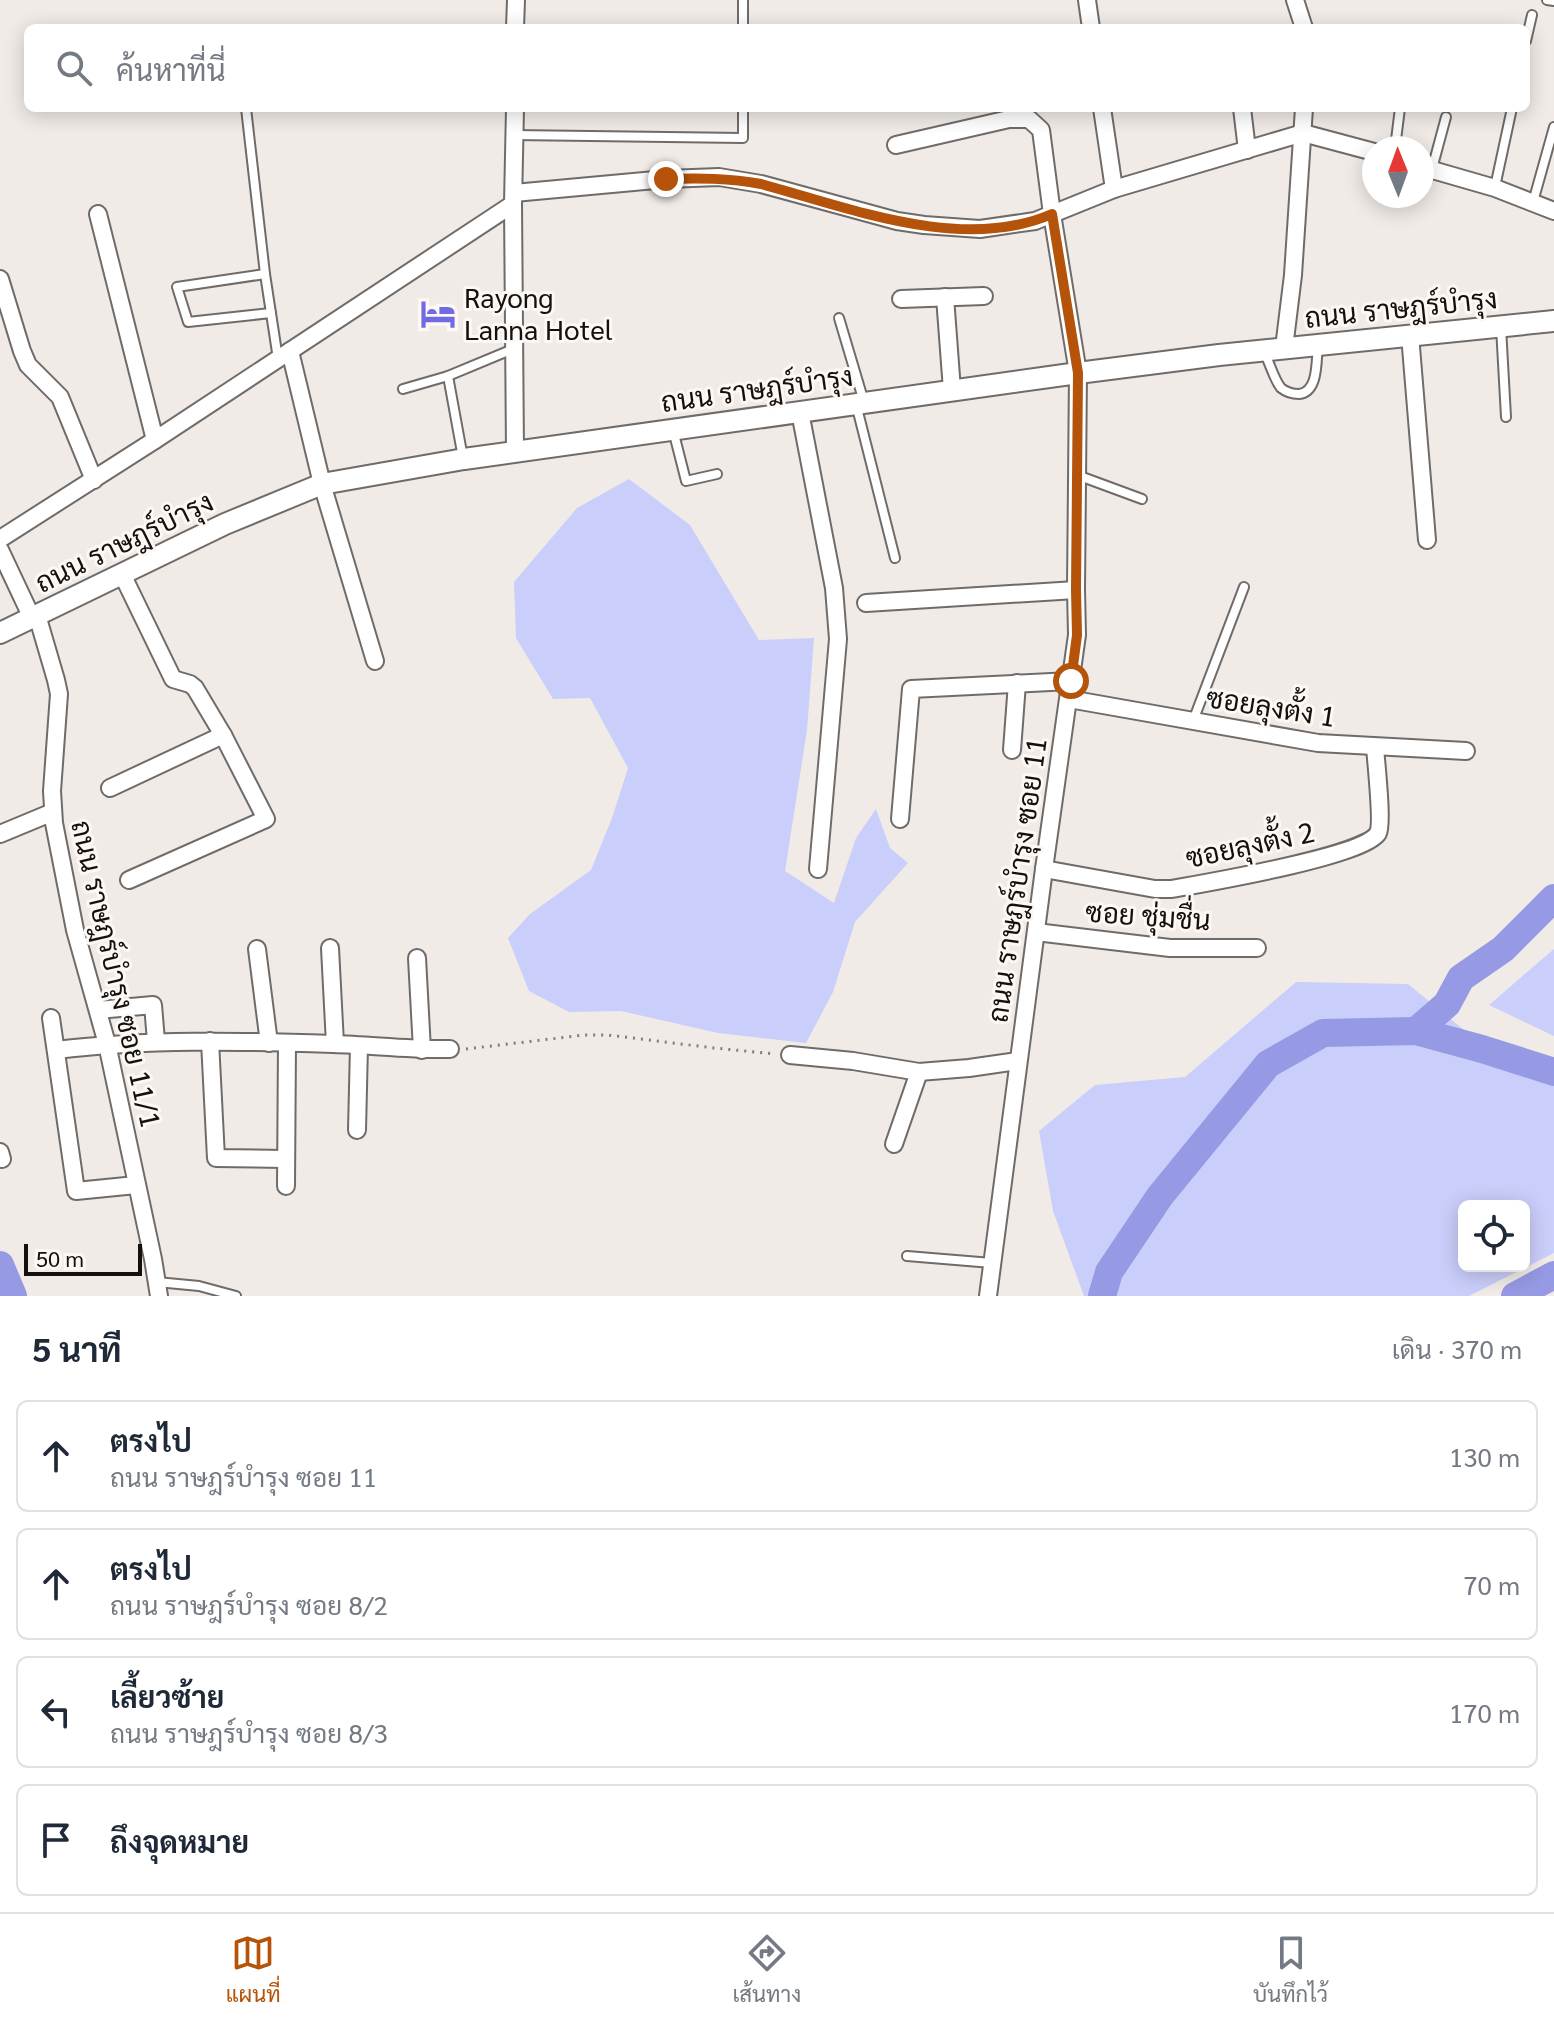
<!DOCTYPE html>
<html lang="th">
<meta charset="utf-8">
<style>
:root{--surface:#fff;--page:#f6f6f7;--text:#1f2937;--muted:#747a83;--line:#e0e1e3;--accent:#b45309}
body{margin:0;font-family:Georgia,Sarabun,serif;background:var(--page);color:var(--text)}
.controls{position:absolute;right:24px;bottom:24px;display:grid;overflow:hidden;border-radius:12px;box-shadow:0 4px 20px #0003}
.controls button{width:72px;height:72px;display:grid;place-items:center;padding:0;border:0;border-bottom:2px solid var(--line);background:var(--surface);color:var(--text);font:40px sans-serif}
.compass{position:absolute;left:1362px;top:136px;width:72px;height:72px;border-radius:50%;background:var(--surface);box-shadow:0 4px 20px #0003;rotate:359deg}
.scale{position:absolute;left:24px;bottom:20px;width:118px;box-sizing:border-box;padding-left:8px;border:4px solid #131110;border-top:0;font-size:22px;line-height:28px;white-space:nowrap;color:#131110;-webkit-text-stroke:6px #fdf8f4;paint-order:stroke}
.stop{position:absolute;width:24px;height:24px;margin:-18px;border:6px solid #b45309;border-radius:50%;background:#fff}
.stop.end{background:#b45309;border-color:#fff;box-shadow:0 2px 8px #0008}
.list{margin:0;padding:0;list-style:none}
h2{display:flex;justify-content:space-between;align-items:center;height:104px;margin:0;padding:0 32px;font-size:34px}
h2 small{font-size:26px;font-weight:400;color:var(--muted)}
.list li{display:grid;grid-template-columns:52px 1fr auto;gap:24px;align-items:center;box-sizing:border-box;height:112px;margin:0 16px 16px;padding:0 16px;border:2px solid var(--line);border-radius:12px}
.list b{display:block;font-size:30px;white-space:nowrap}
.list p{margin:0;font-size:26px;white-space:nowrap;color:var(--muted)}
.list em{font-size:26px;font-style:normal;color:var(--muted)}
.icon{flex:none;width:44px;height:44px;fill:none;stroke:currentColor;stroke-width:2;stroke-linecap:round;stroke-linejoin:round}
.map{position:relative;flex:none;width:1554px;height:1296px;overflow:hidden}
.search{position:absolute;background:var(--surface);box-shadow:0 4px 20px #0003;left:24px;right:24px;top:24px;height:88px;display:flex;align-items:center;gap:20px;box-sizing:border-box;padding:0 28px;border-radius:12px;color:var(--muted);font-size:30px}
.sheet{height:616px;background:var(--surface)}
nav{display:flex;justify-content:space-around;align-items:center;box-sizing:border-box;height:112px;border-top:2px solid var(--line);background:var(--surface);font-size:22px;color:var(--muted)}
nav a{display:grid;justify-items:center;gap:4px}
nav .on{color:var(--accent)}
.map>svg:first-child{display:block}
.green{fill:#cacefa;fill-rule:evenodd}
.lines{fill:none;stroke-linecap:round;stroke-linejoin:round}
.river{stroke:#9699e3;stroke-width:28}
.service-casing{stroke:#706b68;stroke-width:12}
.minor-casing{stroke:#706b68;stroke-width:20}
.tertiary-casing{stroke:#706b68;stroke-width:24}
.path{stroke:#7f7c79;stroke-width:3;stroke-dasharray:2 6;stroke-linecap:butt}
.service{stroke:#fff;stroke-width:8}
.minor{stroke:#fff;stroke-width:16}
.tertiary{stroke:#fff;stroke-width:20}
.route{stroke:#b45309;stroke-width:10}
.labels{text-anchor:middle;stroke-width:6;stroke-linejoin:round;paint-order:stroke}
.poi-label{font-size:28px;fill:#131110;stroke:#fdf8f4;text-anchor:start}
.street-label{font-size:28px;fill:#131110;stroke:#fdf8f4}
</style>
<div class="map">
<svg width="1554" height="1296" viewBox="0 0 1554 1296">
<rect width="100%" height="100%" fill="#f0ebe7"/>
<!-- green -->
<g class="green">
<path d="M629,479L690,525L759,640L814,638L807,730L785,871L834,903L856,838L876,809L890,848L908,863L855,922L833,992L806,1043L718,1033L621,1011L569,1012L529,991L508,938L530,914L591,870L612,818L628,768L590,698L553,699L516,638L514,582L577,508Z"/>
<path d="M1554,949V1036L1489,1005Z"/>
<path d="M1296,982L1408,984L1492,1053L1539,1077L1554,1079V1253L1469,1296H1084L1053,1211L1039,1131L1095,1085L1185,1077ZM1524,1206V1266H1464V1206Z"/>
</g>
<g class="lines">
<!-- river -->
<g class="river">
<path d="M1416,1031L1447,1004L1461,978L1503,949L1554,898"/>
<path d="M0,1265L13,1296"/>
<path d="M1102,1296L1109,1272L1160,1196L1268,1064L1323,1033L1416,1031L1482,1049L1554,1072"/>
<path d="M1515,1296L1554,1275"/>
</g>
<!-- service casing -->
<g class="service-casing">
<g id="service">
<path d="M743,0V28"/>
<path d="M1547,0L1554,1"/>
<path d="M1526,41L1532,15"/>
<path d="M246,108L265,274L278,359"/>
<path d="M514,135L743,138V108"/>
<path d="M1395,148L1400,108"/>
<path d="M1432,169L1446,117"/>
<path d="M1495,187L1512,108"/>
<path d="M1533,202L1554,127"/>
<path d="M265,274L177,287L188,322L271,313"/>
<path d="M839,318L864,402"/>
<path d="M1501,327L1506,417"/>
<path d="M1265,354C1270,364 1274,379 1281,388C1286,392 1293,394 1299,394C1319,392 1316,360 1318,345"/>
<path d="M448,376L463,458"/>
<path d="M403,389L448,376L513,349"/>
<path d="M856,404L895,558"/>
<path d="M673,430L686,481L717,474"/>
<path d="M1077,475L1142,499"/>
<path d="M1193,721L1244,587"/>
<path d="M907,1256L992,1263"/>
<path d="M157,1282L199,1286L236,1296"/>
</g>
</g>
<!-- minor casing -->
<g class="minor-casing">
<g id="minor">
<path d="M1087,0L1091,28"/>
<path d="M1295,0L1304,28"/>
<path d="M515,28L516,0"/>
<path d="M1102,108L1114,189"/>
<path d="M1242,108L1247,150"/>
<path d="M896,145L1009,119H1029L1041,130L1052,214L1078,373L1076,590L1077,635L1044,869L988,1296"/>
<path d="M1422,167L1495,188L1554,211"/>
<path d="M514,193L666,179L719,177L761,184L897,221L924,225L980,229L1035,221L1114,189L1303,133L1374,152"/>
<path d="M98,214L155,440"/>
<path d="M0,279L22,351L28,365L60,397L94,480"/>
<path d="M945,297L952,390"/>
<path d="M901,299L984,296"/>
<path d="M1410,335L1427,540"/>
<path d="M1284,348L1293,275L1304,108"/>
<path d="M290,351L322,484L375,661"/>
<path d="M800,412L834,588L838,639L818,869"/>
<path d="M515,452L513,204L515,108"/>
<path d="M0,539L155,440L513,204"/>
<path d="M0,550L32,618"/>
<path d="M122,574L173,679L190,684L195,688L223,735L266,819L129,880"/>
<path d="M866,603L1076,590"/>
<path d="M37,615L56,680L59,694L52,791L54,823L75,930L107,1044L153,1259L159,1296"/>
<path d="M1069,699L1318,743L1466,751"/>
<path d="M1012,750L1017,683"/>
<path d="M110,788L223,735"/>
<path d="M900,819L911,689L1071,681"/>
<path d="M0,834L53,812"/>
<path d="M1044,869L1155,889H1172C1205,883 1365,856 1378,833C1383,823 1376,762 1375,747"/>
<path d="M1036,932L1170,948H1257"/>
<path d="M330,948L335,1044"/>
<path d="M257,949L269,1043"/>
<path d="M417,958L422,1050"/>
<path d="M98,1010L153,1005L156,1041"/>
<path d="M51,1018L76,1191L136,1185"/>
<path d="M210,1041L216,1158L286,1159"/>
<path d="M56,1050C148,1039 240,1041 333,1044C372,1045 411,1050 450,1049"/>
<path d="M790,1055L853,1061L919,1072L969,1068L1018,1061"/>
<path d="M357,1130L359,1046"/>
<path d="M894,1144L919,1072"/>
<path d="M0,1152L2,1159"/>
<path d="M286,1186L287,1043"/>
</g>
</g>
<!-- tertiary casing -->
<g class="tertiary-casing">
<path id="tertiary" d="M0,633L225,524L322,484L464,459L1078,373L1219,355L1554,321"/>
</g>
<!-- path -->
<path class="path" d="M466,1049L584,1035H608L714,1048L776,1054"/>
<!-- service -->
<use href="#service" class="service"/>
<!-- minor -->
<use href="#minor" class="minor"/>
<!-- tertiary -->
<use href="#tertiary" class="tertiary"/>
</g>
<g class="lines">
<!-- route -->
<path class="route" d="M666,179C699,178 729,178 761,184C850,208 962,253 1052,214L1078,373L1076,590L1077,635L1071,681"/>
</g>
<!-- icons -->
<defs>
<g id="hotel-bare" transform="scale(2.76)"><path d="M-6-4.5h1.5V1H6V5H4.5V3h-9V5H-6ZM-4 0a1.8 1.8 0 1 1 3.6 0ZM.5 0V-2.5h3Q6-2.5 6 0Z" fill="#706ae5" stroke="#fdf8f4" stroke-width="2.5" paint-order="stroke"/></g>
</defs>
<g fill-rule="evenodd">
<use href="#hotel-bare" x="438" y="314"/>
</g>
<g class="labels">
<!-- poi labels -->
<g class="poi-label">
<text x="464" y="308">Rayong<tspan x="464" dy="32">Lanna Hotel</tspan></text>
</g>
<!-- street labels -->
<g class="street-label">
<text transform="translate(1401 308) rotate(-6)" y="10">ถนน ราษฎร์บำรุง</text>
<text transform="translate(757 389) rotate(-8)" y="10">ถนน ราษฎร์บำรุง</text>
<text transform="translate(124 542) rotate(-26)" y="10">ถนน ราษฎร์บำรุง</text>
<text transform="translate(1271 707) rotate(9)" y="10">ซอยลุงตั้ง 1</text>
<text transform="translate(1250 845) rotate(-12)" y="10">ซอยลุงตั้ง 2</text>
<text transform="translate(1017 880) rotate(-82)" y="10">ถนน ราษฎร์บำรุง ซอย 11</text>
<text transform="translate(1148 916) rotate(4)" y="10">ซอย ชุ่มชื่น</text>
<text transform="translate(116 974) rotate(77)" y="10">ถนน ราษฎร์บำรุง ซอย 11/1</text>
</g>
</g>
</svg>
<div class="controls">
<button><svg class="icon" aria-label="locate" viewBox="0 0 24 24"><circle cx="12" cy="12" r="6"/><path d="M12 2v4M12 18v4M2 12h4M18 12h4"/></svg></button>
</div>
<svg class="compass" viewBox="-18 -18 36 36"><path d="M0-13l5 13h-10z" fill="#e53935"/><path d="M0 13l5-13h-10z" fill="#747a83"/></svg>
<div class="scale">50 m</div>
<div class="stop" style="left:1071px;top:681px"></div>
<div class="stop end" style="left:666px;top:179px"></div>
<div class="search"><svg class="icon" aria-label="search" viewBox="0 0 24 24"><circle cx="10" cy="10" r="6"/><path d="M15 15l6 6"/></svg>ค้นหาที่นี่</div>
</div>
<section class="sheet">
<h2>5 นาที<small>เดิน · 370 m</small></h2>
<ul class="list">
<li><svg class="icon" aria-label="ahead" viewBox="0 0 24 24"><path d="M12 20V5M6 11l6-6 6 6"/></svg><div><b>ตรงไป</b><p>ถนน ราษฎร์บำรุง ซอย 11</p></div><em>130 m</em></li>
<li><svg class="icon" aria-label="ahead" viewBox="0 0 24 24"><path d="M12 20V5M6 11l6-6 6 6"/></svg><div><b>ตรงไป</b><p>ถนน ราษฎร์บำรุง ซอย 8/2</p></div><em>70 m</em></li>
<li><svg class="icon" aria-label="left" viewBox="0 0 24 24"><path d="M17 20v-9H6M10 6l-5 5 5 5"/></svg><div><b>เลี้ยวซ้าย</b><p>ถนน ราษฎร์บำรุง ซอย 8/3</p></div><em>170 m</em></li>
<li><svg class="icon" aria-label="arrive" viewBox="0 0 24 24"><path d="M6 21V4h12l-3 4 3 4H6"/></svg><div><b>ถึงจุดหมาย</b></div></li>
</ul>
</section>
<nav>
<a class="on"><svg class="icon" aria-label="map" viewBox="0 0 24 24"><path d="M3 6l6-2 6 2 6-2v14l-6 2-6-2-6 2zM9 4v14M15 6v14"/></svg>แผนที่</a>
<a><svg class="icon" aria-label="directions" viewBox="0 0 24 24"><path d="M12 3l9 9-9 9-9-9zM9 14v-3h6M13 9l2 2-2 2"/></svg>เส้นทาง</a>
<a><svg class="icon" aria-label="saved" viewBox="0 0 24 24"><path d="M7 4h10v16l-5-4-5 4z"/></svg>บันทึกไว้</a>
</nav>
